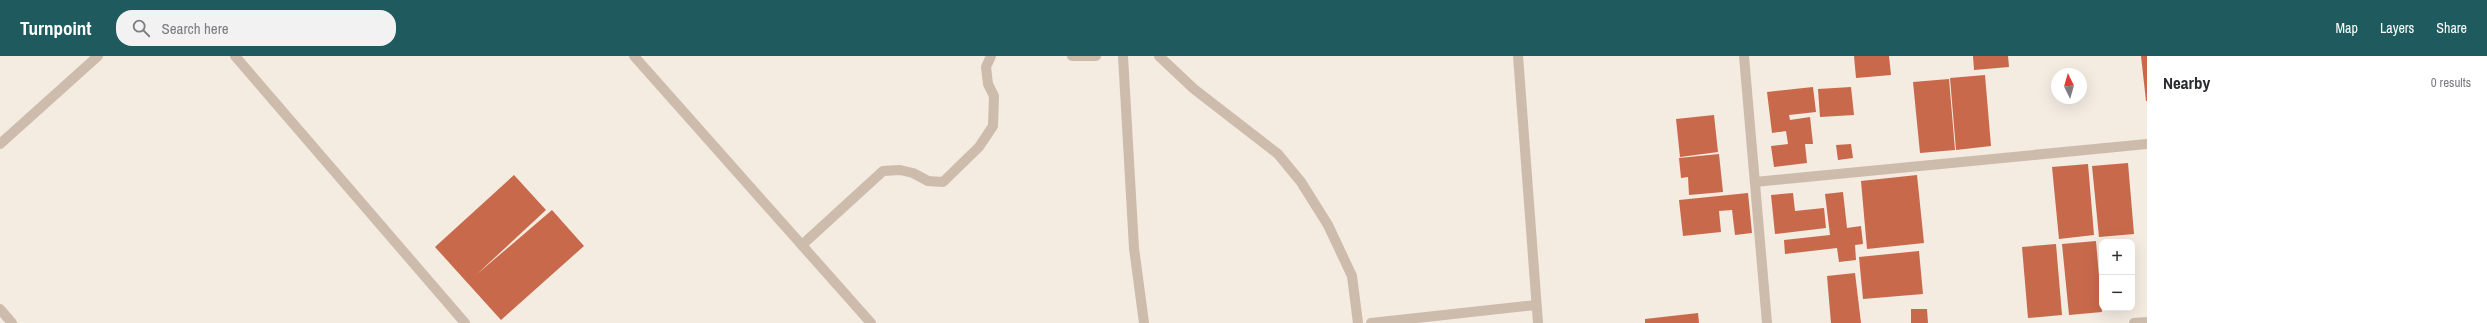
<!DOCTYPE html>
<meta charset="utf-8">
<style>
:root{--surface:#fff;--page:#f2f2f3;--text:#2b2b33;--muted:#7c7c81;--line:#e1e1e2;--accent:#1f5a5e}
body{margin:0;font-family:"Archivo Narrow",sans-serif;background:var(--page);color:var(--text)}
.controls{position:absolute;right:12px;bottom:12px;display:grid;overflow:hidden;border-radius:8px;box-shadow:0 4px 16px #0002}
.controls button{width:36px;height:36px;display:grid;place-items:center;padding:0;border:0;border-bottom:1px solid var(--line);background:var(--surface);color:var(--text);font:20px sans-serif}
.compass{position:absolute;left:2051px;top:12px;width:36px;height:36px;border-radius:50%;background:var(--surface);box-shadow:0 4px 16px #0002;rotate:355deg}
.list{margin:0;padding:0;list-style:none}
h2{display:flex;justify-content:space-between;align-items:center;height:52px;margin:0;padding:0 16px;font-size:17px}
h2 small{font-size:13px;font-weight:400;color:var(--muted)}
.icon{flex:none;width:22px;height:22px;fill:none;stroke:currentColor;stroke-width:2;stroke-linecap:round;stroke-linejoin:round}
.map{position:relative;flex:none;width:2147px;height:267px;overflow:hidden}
header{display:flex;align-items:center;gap:24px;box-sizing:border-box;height:56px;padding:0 20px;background:var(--accent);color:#fff}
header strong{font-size:19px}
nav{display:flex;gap:22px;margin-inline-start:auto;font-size:14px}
.search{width:280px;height:36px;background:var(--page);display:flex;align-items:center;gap:10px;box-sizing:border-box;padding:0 14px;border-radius:16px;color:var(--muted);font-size:15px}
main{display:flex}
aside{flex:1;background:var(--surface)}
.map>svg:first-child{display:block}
.building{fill:#c8694b}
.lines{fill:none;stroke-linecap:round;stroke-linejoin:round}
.minor{stroke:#cdbbac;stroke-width:10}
</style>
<header>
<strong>Turnpoint</strong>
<div class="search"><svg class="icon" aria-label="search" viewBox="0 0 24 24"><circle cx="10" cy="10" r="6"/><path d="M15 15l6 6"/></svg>Search here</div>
<nav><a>Map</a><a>Layers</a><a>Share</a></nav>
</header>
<main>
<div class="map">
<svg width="2147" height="267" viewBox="0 0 2147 267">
<rect width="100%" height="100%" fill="#f4ebe1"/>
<!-- building -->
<g class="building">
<path d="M1854,0H1889L1891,19L1856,22Z"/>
<path d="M1973,0H2008L2009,11L1974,14Z"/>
<path d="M2141,0H2147V45H2146Z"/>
<path d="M1985,19L1991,90L1956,94L1950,22Z"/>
<path d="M1949,23L1955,94L1920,97L1913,26Z"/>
<path d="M1813,31L1816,56L1789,59L1790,64L1810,61L1813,88H1805L1807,107L1774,111L1771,90L1788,88L1786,75L1772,77L1767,36Z"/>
<path d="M1851,31L1854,59L1820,61L1818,33Z"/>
<path d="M1714,59L1718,96L1680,101L1676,63Z"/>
<path d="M1851,88L1853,102L1838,104L1836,89Z"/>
<path d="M1719,98L1723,136L1689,139L1688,121L1681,122L1679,102Z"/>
<path d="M2128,107L2134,178L2099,181L2092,110Z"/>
<path d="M2088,108L2094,179L2059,183L2052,111Z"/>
<path d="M514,119L546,154L476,219L552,154L584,190L501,264L435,191Z"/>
<path d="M1917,119L1924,187L1867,193L1861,125Z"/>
<path d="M1843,136L1847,172L1861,170L1863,188L1855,189L1856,204L1839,206L1837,192L1785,198L1784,184L1830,179L1825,138Z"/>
<path d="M1748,137L1752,177L1735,179L1732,154L1719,155L1721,176L1683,180L1679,144Z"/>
<path d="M1793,137L1795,155L1824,152L1826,172L1775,178L1771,139Z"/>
<path d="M2096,185L2102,256L2069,259L2062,188Z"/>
<path d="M2056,188L2062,259L2028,262L2022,191Z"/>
<path d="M1919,195L1923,238L1863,243L1859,201Z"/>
<path d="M1855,217L1861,267H1831L1827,220Z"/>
<path d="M1911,253H1927L1928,267H1911Z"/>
<path d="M1698,257L1699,267H1645V263Z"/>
</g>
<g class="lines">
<!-- minor -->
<g class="minor">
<path d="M235,0L465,267"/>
<path d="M634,0L871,267"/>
<path d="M1072,0H1096"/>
<path d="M1123,0L1134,192L1144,267"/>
<path d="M1159,0L1194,33L1278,98L1301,126L1328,169L1352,220L1358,267"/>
<path d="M1518,0L1538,267"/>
<path d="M1744,0L1767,267"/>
<path d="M0,88L98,0"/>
<path d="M1755,126L2147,88"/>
<path d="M802,189L883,115L900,114L913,117L928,125L943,126L979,91L993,70L994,40L988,28L986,11L991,0"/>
<path d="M0,253L12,267"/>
<path d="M1371,267L1536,249"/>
<path d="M2134,267L2147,266"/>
</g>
</g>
</svg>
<div class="controls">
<button>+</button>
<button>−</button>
</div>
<svg class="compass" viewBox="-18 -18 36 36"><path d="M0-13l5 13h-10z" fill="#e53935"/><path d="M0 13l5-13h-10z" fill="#7c7c81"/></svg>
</div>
<aside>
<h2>Nearby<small>0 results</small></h2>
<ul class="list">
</ul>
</aside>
</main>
